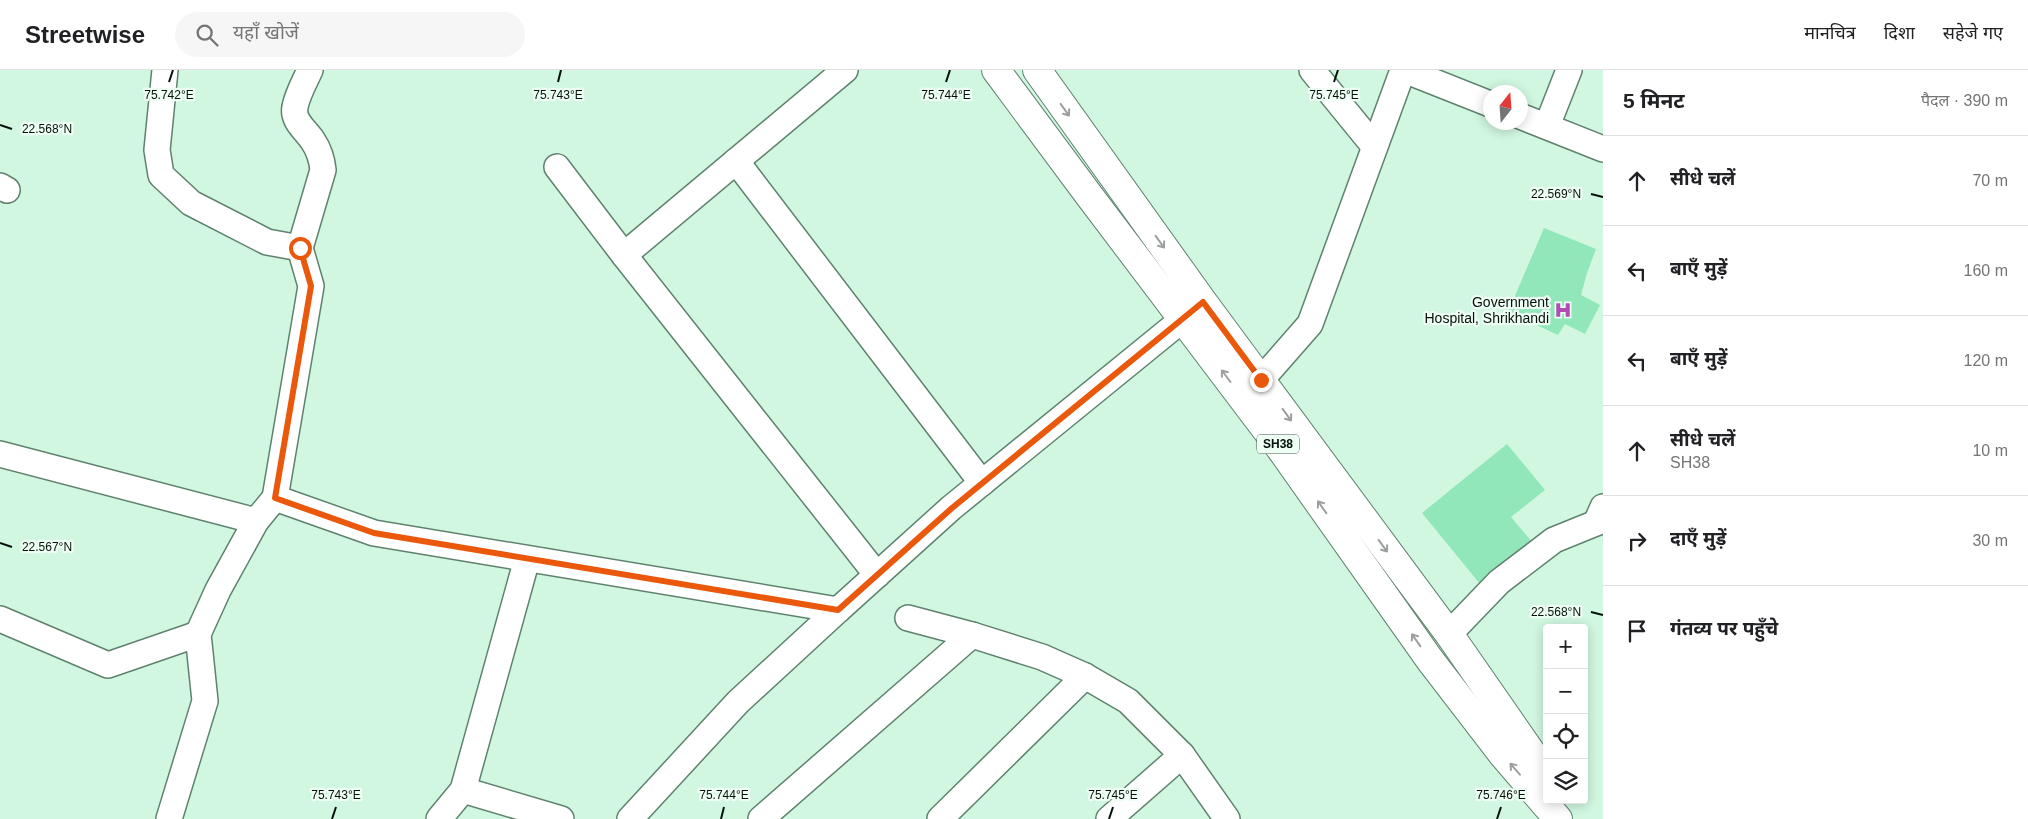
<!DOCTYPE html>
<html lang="hi">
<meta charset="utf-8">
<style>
:root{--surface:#fff;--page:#f6f6f6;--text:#202124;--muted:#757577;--line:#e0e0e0}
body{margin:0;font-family:Helvetica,"Noto Sans Devanagari",sans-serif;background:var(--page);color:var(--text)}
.controls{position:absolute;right:15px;bottom:15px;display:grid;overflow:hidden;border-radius:5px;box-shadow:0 2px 12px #0003}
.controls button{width:45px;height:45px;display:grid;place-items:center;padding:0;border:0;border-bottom:1px solid var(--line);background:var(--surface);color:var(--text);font:25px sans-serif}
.compass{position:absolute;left:1483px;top:15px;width:45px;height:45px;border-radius:50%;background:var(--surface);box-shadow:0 2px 12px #0003;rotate:17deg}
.stop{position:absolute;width:15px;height:15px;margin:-11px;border:4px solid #ea580c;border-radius:50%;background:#fff}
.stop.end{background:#ea580c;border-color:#fff;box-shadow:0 1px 5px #0008}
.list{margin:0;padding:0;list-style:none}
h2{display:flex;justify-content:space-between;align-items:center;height:65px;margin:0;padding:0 20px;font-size:21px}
h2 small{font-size:16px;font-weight:400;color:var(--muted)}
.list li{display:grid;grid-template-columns:32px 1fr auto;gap:15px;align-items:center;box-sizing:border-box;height:90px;padding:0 20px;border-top:1px solid var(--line)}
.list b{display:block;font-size:19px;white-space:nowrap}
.list p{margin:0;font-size:16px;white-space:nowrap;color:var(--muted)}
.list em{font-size:16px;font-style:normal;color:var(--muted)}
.icon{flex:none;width:28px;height:28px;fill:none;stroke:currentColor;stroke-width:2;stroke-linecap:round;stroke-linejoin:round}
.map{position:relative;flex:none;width:1603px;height:749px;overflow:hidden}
header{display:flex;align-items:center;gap:30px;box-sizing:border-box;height:70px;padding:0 25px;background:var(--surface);border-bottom:1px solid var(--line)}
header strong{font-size:24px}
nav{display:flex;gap:28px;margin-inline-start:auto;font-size:18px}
.search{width:350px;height:45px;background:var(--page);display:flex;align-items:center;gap:12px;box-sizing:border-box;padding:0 18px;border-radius:28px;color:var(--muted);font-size:19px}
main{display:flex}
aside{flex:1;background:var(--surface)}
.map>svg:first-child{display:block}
.building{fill:#91e7b9}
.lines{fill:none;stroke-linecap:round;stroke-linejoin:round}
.minor-casing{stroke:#5f826e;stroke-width:28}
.major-casing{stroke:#5f826e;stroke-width:30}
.minor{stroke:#fff;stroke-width:25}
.major{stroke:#fff;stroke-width:28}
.oneway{stroke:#9b9f9d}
.route{stroke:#ea580c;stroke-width:6}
.ticks{fill:none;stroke:#041009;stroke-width:2}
.labels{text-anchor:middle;stroke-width:4.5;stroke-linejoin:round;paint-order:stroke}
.shield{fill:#effef5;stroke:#4a5750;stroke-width:1}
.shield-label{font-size:12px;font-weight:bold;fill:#041009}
.poi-label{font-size:14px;fill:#041009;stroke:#effef5;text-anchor:end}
.ticks-label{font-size:12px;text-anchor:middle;fill:#041009;stroke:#effef5;stroke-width:4.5;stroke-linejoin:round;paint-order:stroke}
</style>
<header>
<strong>Streetwise</strong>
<div class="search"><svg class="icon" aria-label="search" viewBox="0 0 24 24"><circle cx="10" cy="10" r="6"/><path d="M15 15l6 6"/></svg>यहाँ खोजें</div>
<nav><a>मानचित्र</a><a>दिशा</a><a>सहेजे गए</a></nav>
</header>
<main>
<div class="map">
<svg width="1603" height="749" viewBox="0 0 1603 749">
<rect width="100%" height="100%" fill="#d1f7e1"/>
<!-- building -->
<g class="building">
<path d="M1544,158L1596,179L1587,203L1581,225L1600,235L1585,264L1565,254L1558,265L1508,242Z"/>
<path d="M1507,374L1545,420L1511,447L1532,472L1480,514L1422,443Z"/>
</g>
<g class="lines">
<!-- minor casing -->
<g class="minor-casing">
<g id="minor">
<path d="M165,0L157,80L161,105L191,133L267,172L300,178L311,216L275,428"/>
<path d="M1312,0L1374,76"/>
<path d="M1404,0L1490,34"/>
<path d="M1520,46L1603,79"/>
<path d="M1547,56L1569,0"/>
<path d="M736,91L982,413"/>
<path d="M557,97L624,185L877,505"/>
<path d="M0,116L7,120"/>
<path d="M300,178L323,100C322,90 319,80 313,71C306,60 292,51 295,37C297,25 305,11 310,0"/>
<path d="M624,185L845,0"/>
<path d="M1261,310L1310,254L1403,0"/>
<path d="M0,384L256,451L275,428L374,463L838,540L951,438L1183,249"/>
<path d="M908,548L972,565L1042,587L1085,606L1128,631L1182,685L1227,749"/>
<path d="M0,549L108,595L198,564"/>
<path d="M1449,564L1499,512L1554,470L1596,453L1603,437"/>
<path d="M463,720L561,749"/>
<path d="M169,749L205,631L198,564L218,520L256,451"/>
<path d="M439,749L463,720L527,489"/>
<path d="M630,749L738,632L838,540"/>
<path d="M761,749L972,565"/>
<path d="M940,749L1085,606"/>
<path d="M1109,749L1182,685"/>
</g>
</g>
<!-- major casing -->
<g class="major-casing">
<g id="major">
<path d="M996,0L1088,124L1280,378L1430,590L1503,685L1558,749"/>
<path d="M1037,0L1203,232L1449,564L1547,705"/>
</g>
</g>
<!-- minor -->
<use href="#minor" class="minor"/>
<!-- major -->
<use href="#major" class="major"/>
</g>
<!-- one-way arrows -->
<defs><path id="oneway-shaft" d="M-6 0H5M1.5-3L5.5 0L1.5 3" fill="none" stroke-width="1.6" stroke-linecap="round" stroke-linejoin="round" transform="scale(1.25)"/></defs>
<g class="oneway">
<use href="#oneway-shaft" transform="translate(1065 40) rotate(54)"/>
<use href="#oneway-shaft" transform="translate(1160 172) rotate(54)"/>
<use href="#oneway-shaft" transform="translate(1226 306) rotate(-127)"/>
<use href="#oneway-shaft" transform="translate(1287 345) rotate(54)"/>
<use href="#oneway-shaft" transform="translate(1322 437) rotate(-125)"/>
<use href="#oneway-shaft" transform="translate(1383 476) rotate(54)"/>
<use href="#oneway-shaft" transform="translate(1416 570) rotate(-125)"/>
<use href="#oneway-shaft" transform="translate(1515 699) rotate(-131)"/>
</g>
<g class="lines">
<!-- route -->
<path class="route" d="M300,178L311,216L275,428L374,463L838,540L952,438L1203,232L1261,310"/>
</g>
<!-- ticks -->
<path class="ticks" d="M169,12L173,0M558,12L561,0M946,12L950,0M1334,12L1338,0M0,55L12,59M1591,124L1603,127M0,473L12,477M1591,542L1603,545M332,749L336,737M721,749L724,737M1109,749L1113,737M1497,749L1501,737"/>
<!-- icons -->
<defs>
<g id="hospital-bare" transform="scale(1.35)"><path d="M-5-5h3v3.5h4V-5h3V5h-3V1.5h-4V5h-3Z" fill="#af4db4" stroke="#effef5" stroke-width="2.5" paint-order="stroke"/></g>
</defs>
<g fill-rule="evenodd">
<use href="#hospital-bare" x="1563" y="240"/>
</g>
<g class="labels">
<!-- shield labels -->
<rect class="shield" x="1257" y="364.5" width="42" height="19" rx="4"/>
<g class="shield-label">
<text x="1278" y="378">SH38</text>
</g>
<!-- poi labels -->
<g class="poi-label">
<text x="1549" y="237">Government<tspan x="1549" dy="16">Hospital, Shrikhandi</tspan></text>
</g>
</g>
<g class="ticks-label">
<text x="169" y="29">75.742°E</text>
<text x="558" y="29">75.743°E</text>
<text x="946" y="29">75.744°E</text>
<text x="1334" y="29">75.745°E</text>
<text x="47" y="63">22.568°N</text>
<text x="1556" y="128">22.569°N</text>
<text x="47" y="481">22.567°N</text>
<text x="1556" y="546">22.568°N</text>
<text x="336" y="729">75.743°E</text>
<text x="724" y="729">75.744°E</text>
<text x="1113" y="729">75.745°E</text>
<text x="1501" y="729">75.746°E</text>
</g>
</svg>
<div class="controls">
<button>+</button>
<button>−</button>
<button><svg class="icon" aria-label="locate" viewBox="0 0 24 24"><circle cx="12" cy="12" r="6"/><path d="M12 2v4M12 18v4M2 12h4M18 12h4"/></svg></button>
<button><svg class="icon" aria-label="layers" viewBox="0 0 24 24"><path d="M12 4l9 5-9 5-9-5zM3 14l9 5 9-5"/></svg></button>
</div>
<svg class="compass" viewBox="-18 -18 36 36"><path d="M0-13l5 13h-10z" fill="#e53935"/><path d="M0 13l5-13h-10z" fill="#757577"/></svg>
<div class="stop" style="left:300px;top:178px"></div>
<div class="stop end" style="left:1261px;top:310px"></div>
</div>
<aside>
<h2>5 मिनट<small>पैदल · 390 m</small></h2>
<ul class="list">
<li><svg class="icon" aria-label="ahead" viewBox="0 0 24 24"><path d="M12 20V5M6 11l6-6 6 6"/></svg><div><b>सीधे चलें</b></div><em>70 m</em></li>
<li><svg class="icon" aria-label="left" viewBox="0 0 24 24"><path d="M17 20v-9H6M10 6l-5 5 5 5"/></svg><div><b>बाएँ मुड़ें</b></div><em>160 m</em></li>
<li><svg class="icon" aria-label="left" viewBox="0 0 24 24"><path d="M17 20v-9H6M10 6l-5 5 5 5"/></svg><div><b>बाएँ मुड़ें</b></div><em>120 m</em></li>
<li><svg class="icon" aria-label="ahead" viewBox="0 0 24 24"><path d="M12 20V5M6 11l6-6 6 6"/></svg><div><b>सीधे चलें</b><p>SH38</p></div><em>10 m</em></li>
<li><svg class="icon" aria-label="right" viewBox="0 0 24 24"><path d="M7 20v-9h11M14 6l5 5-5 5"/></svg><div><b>दाएँ मुड़ें</b></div><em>30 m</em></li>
<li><svg class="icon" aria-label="arrive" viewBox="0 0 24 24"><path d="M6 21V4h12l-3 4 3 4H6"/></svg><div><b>गंतव्य पर पहुँचे</b></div></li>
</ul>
</aside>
</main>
